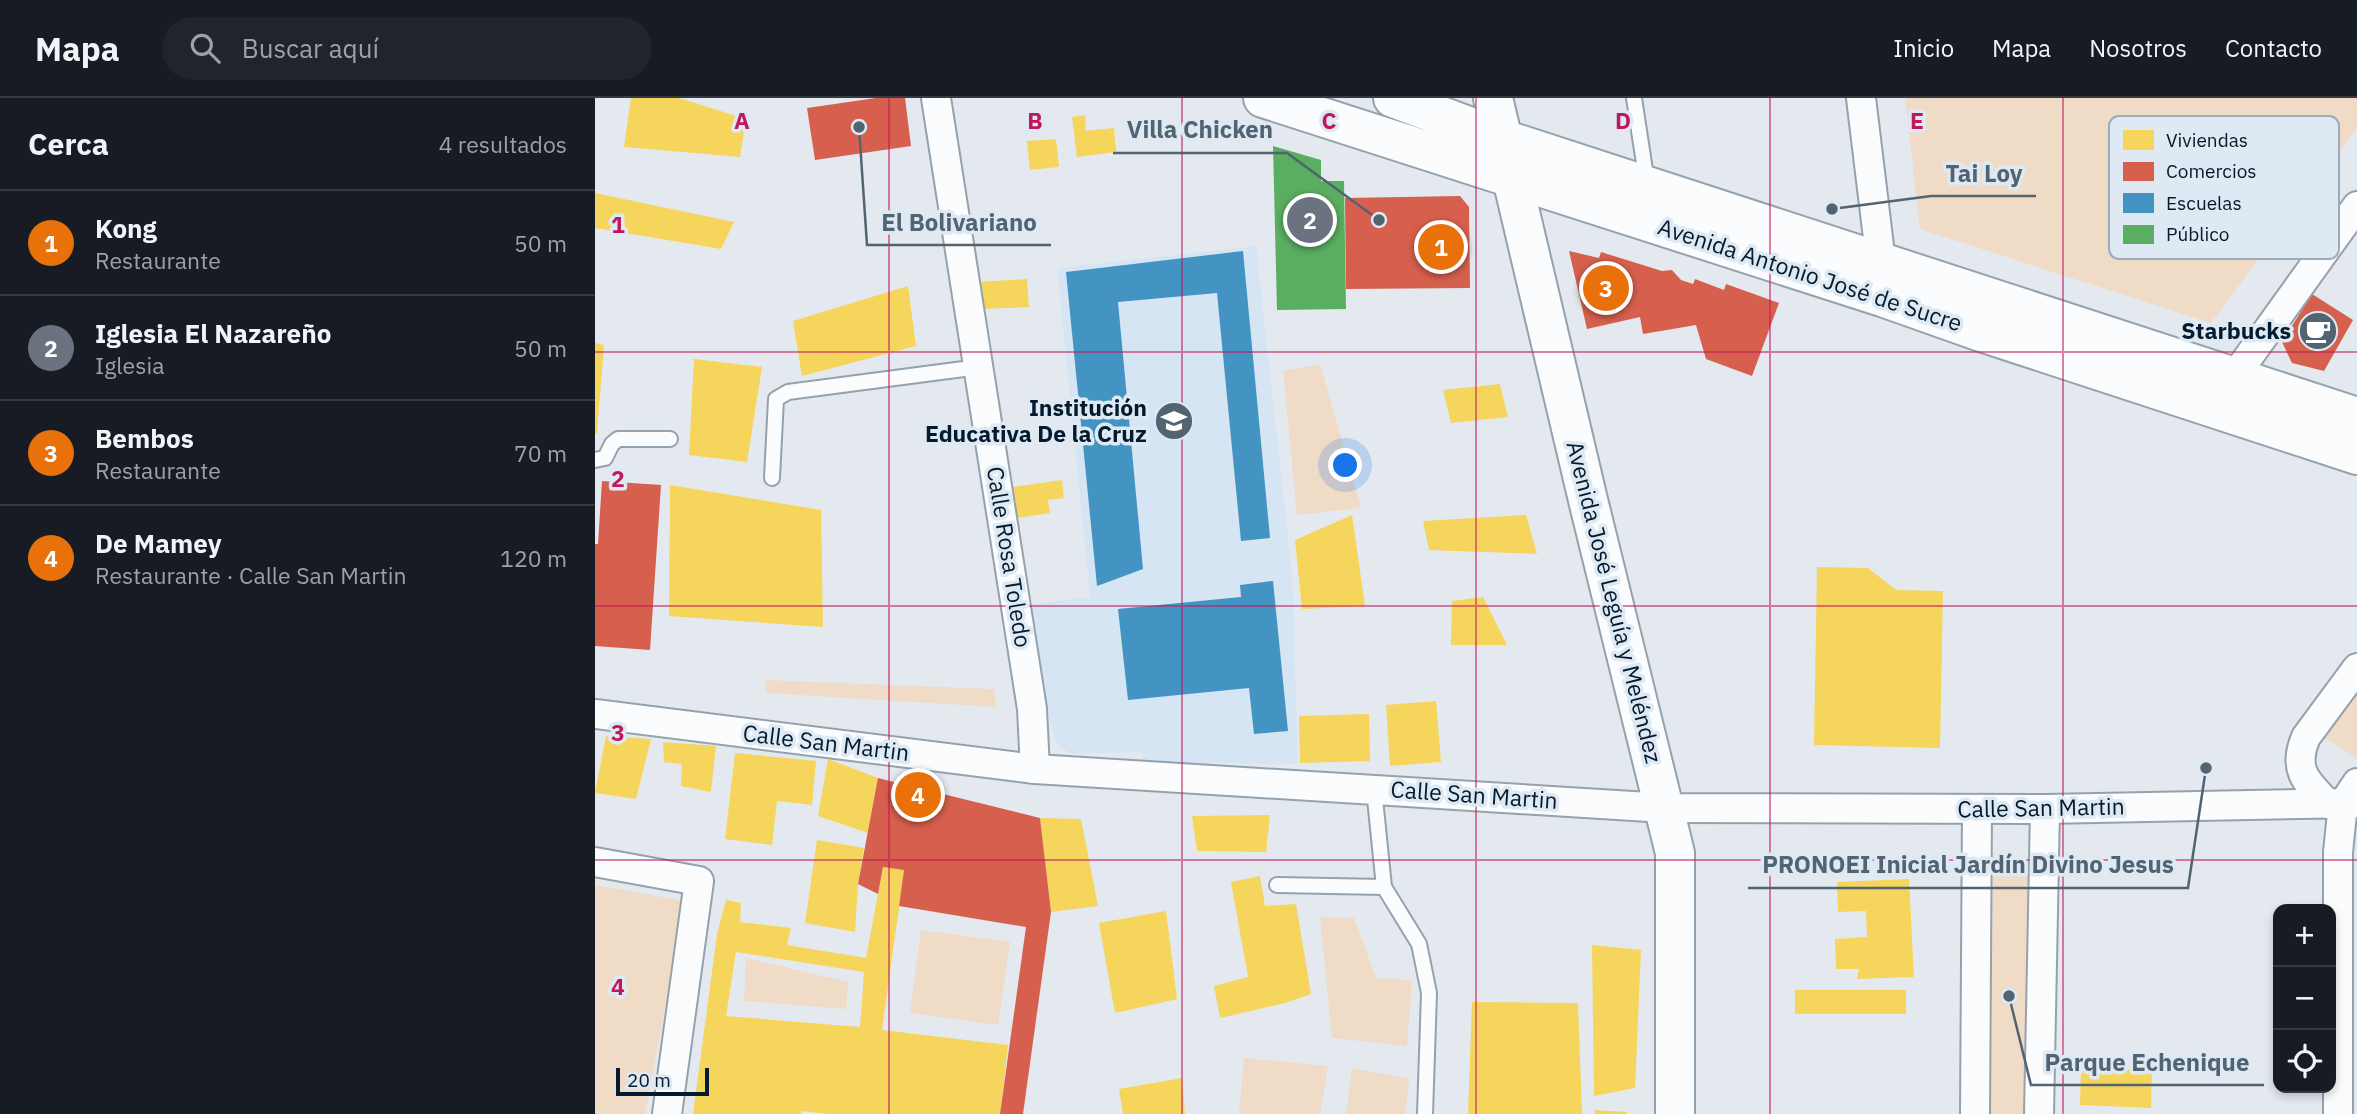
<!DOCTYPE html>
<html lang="es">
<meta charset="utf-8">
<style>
:root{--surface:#171b24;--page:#20242c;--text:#f1f3f6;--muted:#9ea1a6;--line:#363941;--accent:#a9b2ba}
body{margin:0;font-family:"IBM Plex Sans",sans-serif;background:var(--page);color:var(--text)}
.controls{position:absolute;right:21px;bottom:21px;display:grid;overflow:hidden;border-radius:14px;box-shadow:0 4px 10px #0003}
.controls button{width:63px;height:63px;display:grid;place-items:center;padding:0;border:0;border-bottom:2px solid var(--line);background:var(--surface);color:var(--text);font:35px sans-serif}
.scale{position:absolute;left:21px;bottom:18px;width:93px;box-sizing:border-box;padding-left:7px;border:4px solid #041b2d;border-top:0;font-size:19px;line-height:24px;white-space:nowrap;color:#041b2d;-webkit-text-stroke:5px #dee9f4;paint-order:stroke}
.you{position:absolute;left:751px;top:368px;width:24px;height:24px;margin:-18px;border:5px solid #fff;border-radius:50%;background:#1a73e8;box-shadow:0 0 0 10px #1a73e833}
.badge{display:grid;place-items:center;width:46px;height:46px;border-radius:50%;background:var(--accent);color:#fff;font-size:23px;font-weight:700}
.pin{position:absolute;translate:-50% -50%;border:4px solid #fff;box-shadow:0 2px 7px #0006}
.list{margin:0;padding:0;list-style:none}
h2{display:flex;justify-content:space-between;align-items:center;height:91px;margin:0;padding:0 28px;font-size:30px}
h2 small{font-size:23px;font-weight:400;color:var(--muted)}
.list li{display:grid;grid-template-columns:46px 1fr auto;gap:21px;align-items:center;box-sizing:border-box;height:105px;padding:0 28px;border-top:2px solid var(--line)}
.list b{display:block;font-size:26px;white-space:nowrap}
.list p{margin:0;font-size:23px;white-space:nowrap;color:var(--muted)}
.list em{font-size:23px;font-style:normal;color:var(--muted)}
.icon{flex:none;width:38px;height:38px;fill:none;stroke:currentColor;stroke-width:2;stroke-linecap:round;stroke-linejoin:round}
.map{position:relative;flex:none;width:1762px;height:1016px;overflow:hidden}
header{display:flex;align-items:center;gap:42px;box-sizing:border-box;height:98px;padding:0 35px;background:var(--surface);border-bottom:2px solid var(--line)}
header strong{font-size:33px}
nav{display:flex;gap:38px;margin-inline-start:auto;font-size:24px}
.search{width:490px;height:63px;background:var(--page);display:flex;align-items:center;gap:18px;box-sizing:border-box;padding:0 24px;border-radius:38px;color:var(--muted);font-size:26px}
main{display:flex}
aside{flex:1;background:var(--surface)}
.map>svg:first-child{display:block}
.built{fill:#d5e5f4}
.green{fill:#f0dbc6}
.homes{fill:#f6d55c;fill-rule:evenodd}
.shops{fill:#d6604d}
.schools{fill:#4393c3}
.public{fill:#5aae61}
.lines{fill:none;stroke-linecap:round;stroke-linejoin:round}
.lane-casing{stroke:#94a2ad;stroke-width:18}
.street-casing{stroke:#94a2ad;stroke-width:32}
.secondary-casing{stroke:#94a2ad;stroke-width:42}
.lane{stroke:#fbfcfd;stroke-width:14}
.street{stroke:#fbfcfd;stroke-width:28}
.secondary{stroke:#fbfcfd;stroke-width:38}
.grid{fill:none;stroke:#c2185b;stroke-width:2;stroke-opacity:0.55}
.labels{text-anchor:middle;stroke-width:7;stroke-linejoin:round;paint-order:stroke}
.street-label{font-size:23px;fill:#041b2d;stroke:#dee9f4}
.poi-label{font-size:23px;font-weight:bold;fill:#041b2d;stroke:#dee9f4;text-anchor:end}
.key{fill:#dee9f4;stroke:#9dabb8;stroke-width:2}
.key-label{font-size:19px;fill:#041b2d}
.grid-label{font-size:23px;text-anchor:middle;font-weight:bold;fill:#c2185b;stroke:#dee9f4;stroke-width:7;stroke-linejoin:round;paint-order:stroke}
.leader{fill:none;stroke:#526371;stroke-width:2.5}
.callout-dot{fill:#526371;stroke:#dee9f4;stroke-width:2.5}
.callout-label{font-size:24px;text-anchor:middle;font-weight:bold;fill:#526371;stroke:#dee9f4;stroke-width:7;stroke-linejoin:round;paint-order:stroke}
</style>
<header>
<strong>Mapa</strong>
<div class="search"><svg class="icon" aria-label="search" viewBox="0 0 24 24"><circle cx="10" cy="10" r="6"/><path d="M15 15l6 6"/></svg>Buscar aquí</div>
<nav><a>Inicio</a><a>Mapa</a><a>Nosotros</a><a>Contacto</a></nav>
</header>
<main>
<aside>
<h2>Cerca<small>4 resultados</small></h2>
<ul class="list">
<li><span class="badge" style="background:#e8710a">1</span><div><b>Kong</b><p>Restaurante</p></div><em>50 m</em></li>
<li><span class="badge" style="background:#6b7280">2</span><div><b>Iglesia El Nazareño</b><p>Iglesia</p></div><em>50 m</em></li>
<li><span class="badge" style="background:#e8710a">3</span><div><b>Bembos</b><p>Restaurante</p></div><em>70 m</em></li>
<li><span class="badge" style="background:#e8710a">4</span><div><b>De Mamey</b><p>Restaurante · Calle San Martin</p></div><em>120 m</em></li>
</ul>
</aside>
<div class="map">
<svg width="1762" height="1016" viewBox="0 0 1762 1016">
<rect width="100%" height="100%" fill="#e3e9ef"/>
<!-- built -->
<path class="built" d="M661,148L697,475L703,666L550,664L547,654L476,656L460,644L430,507L495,499L462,170Z"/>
<!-- green -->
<g class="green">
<path d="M1310,0H1762V30L1616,225L1325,131Z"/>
<path d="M725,266L766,410L702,417L688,273Z"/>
<path d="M170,582L399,591L401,609L171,595Z"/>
<path d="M1762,591V659L1761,660L1727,638Z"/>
<path d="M1415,755C1429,760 1433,766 1437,780L1433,1016H1393L1396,771L1404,761Z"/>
<path d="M0,787L90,803L50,1016H0Z"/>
<path d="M725,819L759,820L781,880L817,882L812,948L737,940Z"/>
<path d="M326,832L415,844L403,927L315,915Z"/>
<path d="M151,860L253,884L251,911L149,903Z"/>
<path d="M649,960L733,968L725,1016H644Z"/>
<path d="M757,970L814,981L810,1016H751Z"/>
</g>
<!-- homes -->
<g class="homes">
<path d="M36,0H84L151,21L145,59L29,49Z"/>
<path d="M490,17L491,33L519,30L521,54L482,59L477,19Z"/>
<path d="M461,41L464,69L435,72L432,43Z"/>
<path d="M0,95L139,124L126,151L0,130Z"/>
<path d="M432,181L434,209L386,211L384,184Z"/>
<path d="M313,188L321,248L207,278L198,223Z"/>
<path d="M0,245L9,247L2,335H0Z"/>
<path d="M99,261L167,269L152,364L94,357Z"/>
<path d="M905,286L913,319L856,325L848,292Z"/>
<path d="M467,382L469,400L453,402L455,415L422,420L417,389Z"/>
<path d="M75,387L226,412L228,529L74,518Z"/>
<path d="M757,417L770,508L707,511L700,442Z"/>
<path d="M931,417L942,456L834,452L828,423Z"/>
<path d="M1222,469L1273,470L1301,492L1348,493L1345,650L1219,647Z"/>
<path d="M888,499L912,547H856L857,503Z"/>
<path d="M841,603L846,664L795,668L791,607Z"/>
<path d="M774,616L775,663L705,665L704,618Z"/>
<path d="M11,638L56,641L41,701L0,695Z"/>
<path d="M68,644L121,648L116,694L86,688L87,666L69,664Z"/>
<path d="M140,655L221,663L217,707L182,703L177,747L130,741Z"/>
<path d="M233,661L283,680L273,735L223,718Z"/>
<path d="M353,701L369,703L383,710L395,721L402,735L405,751L402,768L394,784L381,795L364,802H347L330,797L316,786L309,774L287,932L413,947L405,1016H233L206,1013V1016H98L122,836L131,802L146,805L145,824L196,830L192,847L271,860L288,769L307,771L303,754L306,737L312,722L323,711L338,703ZM141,854L269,874L265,929L131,918Z"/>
<path d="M675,717L671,754L602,753L597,718Z"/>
<path d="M445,720L486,721L503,808L456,814Z"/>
<path d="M222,742L269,750L263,786L260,834L210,825Z"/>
<path d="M665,778L670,808L701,806L716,896L690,905L625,920L619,888L653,879L636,784Z"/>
<path d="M1314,781L1319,879L1262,881L1264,871H1241L1240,841L1272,839L1271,813L1243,814L1242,784Z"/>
<path d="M571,813L582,901L520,915L504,825Z"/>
<path d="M997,847L1046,852L1040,990L999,998Z"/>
<rect x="1200" y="892" width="111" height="24"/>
<path d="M877,904L983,905L987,1016H873Z"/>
<path d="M1486,969L1557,972L1556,1010L1485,1007Z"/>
<path d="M587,980L590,1016H528L524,991Z"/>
<path d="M1000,1012L1032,1014V1016H1000Z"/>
</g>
<!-- shops -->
<g class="shops">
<path d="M281,0H310L316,48L220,62L212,10Z"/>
<path d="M865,98L874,109L875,190L751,191L750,100Z"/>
<path d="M974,153L1004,160L1006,154L1067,173L1077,172L1086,182L1098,186L1100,181L1129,192L1131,186L1184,205L1157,278L1111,261L1101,227L1048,236L1045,219L992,231Z"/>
<path d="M1717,196L1758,222L1729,273L1697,265L1687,244Z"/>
<path d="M7,383L66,387L55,552L0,548V446H3Z"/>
<path d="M283,680L445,720L456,814L428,1016H405L431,829L304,808L309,772L288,769L283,796L263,786Z"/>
</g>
<!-- schools -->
<g class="schools">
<path d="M648,153L675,440L646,443L622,195L523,204L548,471L502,488L471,174Z"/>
<path d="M678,483L693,633L659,636L654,590L533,602L523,511L646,499L645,487Z"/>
</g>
<!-- public -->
<path class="public" d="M678,48L726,62V83H749L751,211L682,212Z"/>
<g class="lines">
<!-- lane casing -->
<g class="lane-casing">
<g id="lane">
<path d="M1039,0L1052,85"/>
<path d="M0,362L10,360L17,346L23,341H75"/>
<path d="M177,380L181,301L193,294L384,269"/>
<path d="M779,691L789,789L824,846L834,895L830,1016"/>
<path d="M682,787L789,789"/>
</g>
</g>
<!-- street casing -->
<g class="street-casing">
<g id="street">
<path d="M341,0L437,611L440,671"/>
<path d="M1266,0L1288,181"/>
<path d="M1629,293L1762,108"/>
<path d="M0,616L440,671L1070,710L1450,711L1762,705"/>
<path d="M1733,706C1711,684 1697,671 1711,639L1762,570"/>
<path d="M0,764L104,783L72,1016"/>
<path d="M1380,1016L1382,711"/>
<path d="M1444,1016L1450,711"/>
<path d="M1743,1016V754L1748,706L1762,685"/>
</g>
</g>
<!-- secondary casing -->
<g class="secondary-casing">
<g id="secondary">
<path d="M668,0L1290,200L1386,234L1762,357"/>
<path d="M798,0L908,41L1762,319"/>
<path d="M898,0L993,402L1080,755V1016"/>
</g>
</g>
<!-- lane -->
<use href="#lane" class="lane"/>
<!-- street -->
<use href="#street" class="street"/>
<!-- secondary -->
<use href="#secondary" class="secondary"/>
</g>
<!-- grid -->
<path class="grid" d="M294,0V1016M587,0V1016M881,0V1016M1175,0V1016M1468,0V1016M0,254H1762M0,508H1762M0,762H1762"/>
<!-- icons -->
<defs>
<g id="cafe-disc" transform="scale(2.0125)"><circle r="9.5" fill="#526371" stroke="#dee9f4"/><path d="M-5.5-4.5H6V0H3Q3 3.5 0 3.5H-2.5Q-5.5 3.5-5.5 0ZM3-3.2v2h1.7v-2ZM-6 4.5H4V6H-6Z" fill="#fff"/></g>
<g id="school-disc" transform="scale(2.0125)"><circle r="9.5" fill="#526371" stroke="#dee9f4"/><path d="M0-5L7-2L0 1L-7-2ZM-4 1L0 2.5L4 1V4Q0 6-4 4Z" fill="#fff"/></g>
</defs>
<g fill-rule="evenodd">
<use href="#cafe-disc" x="1723" y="233"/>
<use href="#school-disc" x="579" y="323"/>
</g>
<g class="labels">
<!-- street labels -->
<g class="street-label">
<text transform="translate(1215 177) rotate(18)" y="8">Avenida Antonio José de Sucre</text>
<text transform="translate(414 459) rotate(81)" y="8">Calle Rosa Toledo</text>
<text transform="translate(1019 504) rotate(76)" y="8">Avenida José Leguía y Meléndez</text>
<text transform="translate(231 645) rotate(7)" y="8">Calle San Martin</text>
<text transform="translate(879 697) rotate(4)" y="8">Calle San Martin</text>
<text transform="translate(1446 710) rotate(-1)" y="8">Calle San Martin</text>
</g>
<!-- poi labels -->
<g class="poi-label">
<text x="1696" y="241">Starbucks</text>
<text x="552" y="318">Institución<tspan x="552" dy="26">Educativa De la Cruz</tspan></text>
</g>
</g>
<!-- legend -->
<rect x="1514" y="18" width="230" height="143" rx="10" class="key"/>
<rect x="1528" y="32" width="31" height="20" fill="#f6d55c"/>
<rect x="1528" y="64" width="31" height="19" fill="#d6604d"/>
<rect x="1528" y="95" width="31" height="20" fill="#4393c3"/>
<rect x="1528" y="127" width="31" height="19" fill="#5aae61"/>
<g class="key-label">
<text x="1571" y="49">Viviendas</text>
<text x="1571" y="80">Comercios</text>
<text x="1571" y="112">Escuelas</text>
<text x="1571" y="143">Público</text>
</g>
<g class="grid-label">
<text x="147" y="31">A</text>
<text x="440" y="31">B</text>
<text x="734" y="31">C</text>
<text x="1028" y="31">D</text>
<text x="1322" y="31">E</text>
<text x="23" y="135">1</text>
<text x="23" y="389">2</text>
<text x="23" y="643">3</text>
<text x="23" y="897">4</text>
</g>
<!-- callouts -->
<path class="leader" d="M784 122L692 55H518M1237 111L1336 98H1441M264 29L272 147H456M1611 670L1593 790H1153M1414 898L1436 987H1669"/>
<g class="callout-dot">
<circle cx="784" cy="122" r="7"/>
<circle cx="1237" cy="111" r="7"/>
<circle cx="264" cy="29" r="7"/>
<circle cx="1611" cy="670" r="7"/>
<circle cx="1414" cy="898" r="7"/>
</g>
<g class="callout-label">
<text x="605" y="40">Villa Chicken</text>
<text x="1389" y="84">Tai Loy</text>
<text x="364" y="133">El Bolivariano</text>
<text x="1373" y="775">PRONOEI Inicial Jardín Divino Jesus</text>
<text x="1552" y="973">Parque Echenique</text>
</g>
</svg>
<div class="controls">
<button>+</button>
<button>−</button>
<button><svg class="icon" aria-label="locate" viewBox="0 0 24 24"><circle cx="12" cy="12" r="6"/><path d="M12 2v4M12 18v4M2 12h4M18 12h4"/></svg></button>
</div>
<div class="scale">20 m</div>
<div class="you"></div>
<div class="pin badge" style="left:846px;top:149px;background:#e8710a">1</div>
<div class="pin badge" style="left:715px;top:122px;background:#6b7280">2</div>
<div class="pin badge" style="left:1011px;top:190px;background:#e8710a">3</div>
<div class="pin badge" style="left:323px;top:697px;background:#e8710a">4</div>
</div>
</main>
